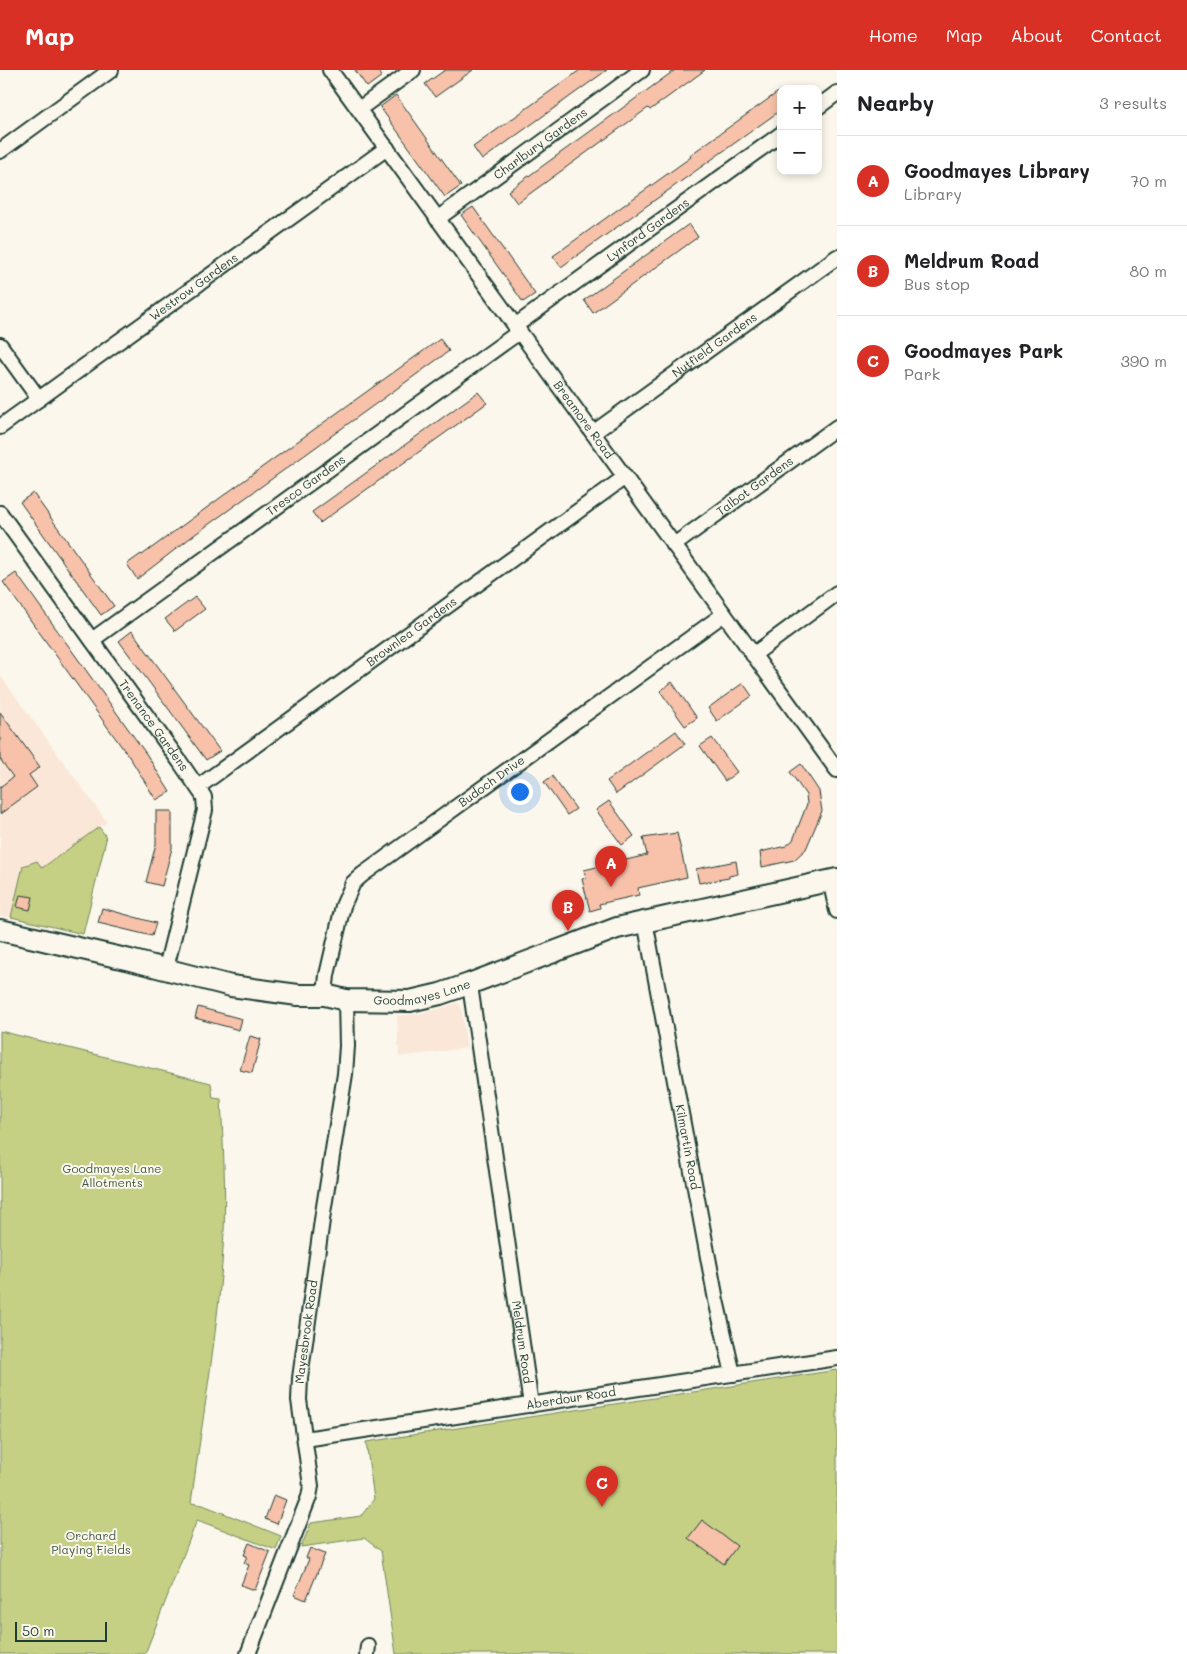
<!DOCTYPE html>
<meta charset="utf-8">
<style>
:root{--surface:#fff;--page:#f2f2f2;--text:#202124;--muted:#757577;--line:#e0e0e0;--accent:#d93025}
body{margin:0;font-family:Mali,sans-serif;background:var(--page);color:var(--text)}
.controls{position:absolute;right:15px;top:15px;display:grid;overflow:hidden;border-radius:10px;box-shadow:0 2px 8px #0003}
.controls button{width:45px;height:45px;display:grid;place-items:center;padding:0;border:0;border-bottom:1px solid var(--line);background:var(--surface);color:var(--text);font:25px sans-serif}
.scale{position:absolute;left:15px;bottom:12px;width:92px;box-sizing:border-box;padding-left:5px;border:2px solid #1f3d34;border-top:0;font-size:14px;line-height:18px;white-space:nowrap;color:#1f3d34;-webkit-text-stroke:4px #fbf7ec;paint-order:stroke}
.you{position:absolute;left:519px;top:721px;width:18px;height:18px;margin:-12px;border:4px solid #fff;border-radius:50%;background:#1a73e8;box-shadow:0 0 0 8px #1a73e833}
.badge{display:grid;place-items:center;width:32px;height:32px;border-radius:50%;background:var(--accent);color:#fff;font-size:16px;font-weight:700}
.pin{position:absolute;translate:-50% -41px;filter:drop-shadow(0 1px 2px #0008)}
.pin::after{content:'';position:absolute;top:26px;width:18px;height:15px;background:inherit;clip-path:polygon(0 0,100% 0,50% 100%)}
.list{margin:0;padding:0;list-style:none}
h2{display:flex;justify-content:space-between;align-items:center;height:65px;margin:0;padding:0 20px;font-size:21px}
h2 small{font-size:16px;font-weight:400;color:var(--muted)}
.list li{display:grid;grid-template-columns:32px 1fr auto;gap:15px;align-items:center;box-sizing:border-box;height:90px;padding:0 20px;border-top:1px solid var(--line)}
.list b{display:block;font-size:19px;white-space:nowrap}
.list p{margin:0;font-size:16px;white-space:nowrap;color:var(--muted)}
.list em{font-size:16px;font-style:normal;color:var(--muted)}
.map{position:relative;flex:none;width:837px;height:1584px;overflow:hidden}
header{display:flex;align-items:center;gap:30px;box-sizing:border-box;height:70px;padding:0 25px;background:var(--accent);color:#fff}
header strong{font-size:24px}
nav{display:flex;gap:28px;margin-inline-start:auto;font-size:18px}
main{display:flex}
aside{flex:1;background:var(--surface)}
.map>svg:first-child{display:block}
.built{fill:#fae7d8}
.green{fill:#c5d084;stroke:#72865c}
.building{fill:#f7c1aa;stroke:#1f3d34}
.lines{fill:none;stroke-linecap:round;stroke-linejoin:round}
.minor-casing{stroke:#1f3d34;stroke-width:18}
.secondary-casing{stroke:#1f3d34;stroke-width:24}
.minor{stroke:#fbf7ec;stroke-width:14}
.secondary{stroke:#fbf7ec;stroke-width:20}
.labels{text-anchor:middle;stroke-width:4;stroke-linejoin:round;paint-order:stroke}
.street-label{font-size:12px;fill:#1f3d34;stroke:#fbf7ec}
.park-label{font-size:12px;fill:#405a44;stroke:#fbf7ec}
</style>
<header>
<strong>Map</strong>
<nav><a>Home</a><a>Map</a><a>About</a><a>Contact</a></nav>
</header>
<main>
<div class="map">
<svg width="837" height="1584" viewBox="0 0 837 1584">
<rect width="100%" height="100%" fill="#fbf7ec"/>
<filter id="ink" filterUnits="userSpaceOnUse"><feTurbulence type="fractalNoise" baseFrequency=".02" numOctaves="2"/><feDisplacementMap in="SourceGraphic" scale="10" xChannelSelector="R" yChannelSelector="G"/><feConvolveMatrix kernelMatrix="1 2 1 2 8 2 1 2 1" color-interpolation-filters="sRGB"/></filter>
<g filter="url(#ink)">
<!-- built -->
<g class="built">
<path d="M0,605L107,752L42,798L23,796L11,847L0,846Z"/>
<path d="M458,933L461,937L467,978L399,987L397,946L423,943Z"/>
</g>
<!-- green -->
<g class="green">
<path d="M99,757L105,765L106,770L83,864L11,847L23,796L37,791L42,798Z"/>
<path d="M0,961L211,1013L213,1028L221,1029C223,1073 226,1117 224,1162C220,1251 203,1344 191,1433L203,1435L281,1466L276,1480L197,1450L145,1584H0Z"/>
<path d="M837,1300V1584H396L381,1481L364,1468L301,1477L311,1453L361,1446L374,1429L366,1372Z"/>
</g>
<!-- building -->
<g class="building">
<path d="M355,0H377L382,6L367,17Z"/>
<path d="M445,0H473L435,27L425,14Z"/>
<path d="M580,0H607L482,90L473,77Z"/>
<path d="M675,0H705L650,40L648,38L517,133L508,121Z"/>
<path d="M781,20V40L561,197L553,186L691,87L690,85Z"/>
<path d="M396,25L461,116L445,127L380,37Z"/>
<path d="M473,137L535,224L523,232L461,145Z"/>
<path d="M689,154L698,167L593,243L584,230Z"/>
<path d="M440,269L449,281L194,465L137,509L127,494L141,484L142,485L298,371Z"/>
<path d="M478,322L487,333L320,453L312,442Z"/>
<path d="M33,423L114,536L101,545L20,432Z"/>
<path d="M16,503L147,685L170,722L156,730L132,691L3,512Z"/>
<path d="M195,527L205,539L175,561L165,549Z"/>
<path d="M132,561L220,681L206,690L119,571Z"/>
<path d="M672,612L697,648L685,656L660,621Z"/>
<path d="M743,613L752,626L717,651L708,638Z"/>
<path d="M0,642L40,697L29,705L37,717L0,744V717L13,707L0,689Z"/>
<path d="M676,661L685,674L616,724L607,711Z"/>
<path d="M712,668L737,702L725,711L700,676Z"/>
<path d="M801,694L819,721L822,741L806,779L794,790L762,797L760,782L786,776L793,770L807,734L806,725L790,702Z"/>
<path d="M552,706L576,739L567,745L544,712Z"/>
<path d="M609,731L634,766L622,775L596,740Z"/>
<path d="M156,741H172V778L162,816L146,812L156,774Z"/>
<path d="M677,763L687,807L638,818L639,825L599,834L600,838L590,841L582,809L586,808L584,800L647,785L643,768Z"/>
<path d="M736,791L738,804L729,806V808L699,813L696,799Z"/>
<path d="M20,825L33,827L30,840L17,837Z"/>
<path d="M102,838L156,853L152,866L98,853Z"/>
<path d="M198,937L242,949L239,960L195,948Z"/>
<path d="M250,966L261,969L252,1003L240,1000Z"/>
<path d="M274,1425L286,1430L277,1454L265,1449Z"/>
<path d="M702,1450L737,1476L724,1494L688,1468Z"/>
<path d="M249,1473L270,1482L255,1520L241,1515L249,1495L244,1493L247,1486L244,1485Z"/>
<path d="M310,1478L325,1484L306,1530L294,1525L309,1489L306,1488Z"/>
</g>
<g class="lines">
<!-- minor casing -->
<g class="minor-casing">
<g id="minor">
<path id="s1" d="M330,0L837,700"/>
<path d="M818,37L837,23"/>
<path d="M359,39L413,0"/>
<path d="M0,81L111,0"/>
<path id="s2" d="M437,149L642,0"/>
<path id="s3" d="M515,256L781,64"/>
<path d="M0,275L39,329"/>
<path id="s4" d="M0,357L387,78"/>
<path id="s5" d="M593,363L837,187"/>
<path id="s6" d="M0,443L180,692L204,727L205,740L166,898"/>
<path id="s7" d="M674,475L837,357"/>
<path id="s8" d="M92,570L519,262"/>
<path d="M753,585L837,523"/>
<path id="s9" d="M198,717L625,407"/>
<path d="M830,810L837,841"/>
<path id="s10" d="M645,851L716,1230L733,1304"/>
<path id="s11" d="M469,914L471,922L531,1335"/>
<path id="s12" d="M325,925L327,905L343,836L353,813L362,805L724,544"/>
<path id="s13" d="M305,1369L837,1288"/>
<path id="s14" d="M248,1584L309,1427L311,1416L299,1330L300,1308L323,1143L345,1004L347,976L346,930"/>
<path d="M367,1584L368,1576"/>
</g>
</g>
<!-- secondary casing -->
<g class="secondary-casing">
<g id="secondary">
<path id="s15" d="M0,860L130,890L231,916L298,925H325L346,930L410,931L440,924L469,914L617,858L837,809"/>
</g>
</g>
<!-- minor -->
<use href="#minor" class="minor"/>
<!-- secondary -->
<use href="#secondary" class="secondary"/>
</g>
</g>
<g class="labels">
<!-- street labels -->
<g class="street-label">
<text dy="4" stroke="none"><textPath href="#s2" startOffset="128">Charlbury Gardens</textPath></text>
<text dy="4" stroke="none"><textPath href="#s3" startOffset="164">Lynford Gardens</textPath></text>
<text dy="4" stroke="none"><textPath href="#s4" startOffset="239">Westrow Gardens</textPath></text>
<text dy="4" stroke="none"><textPath href="#s5" startOffset="150">Nutfield Gardens</textPath></text>
<text dy="4" stroke="none"><textPath href="#s1" startOffset="432">Breamore Road</textPath></text>
<text dy="4" stroke="none"><textPath href="#s8" startOffset="264">Tresco Gardens</textPath></text>
<text dy="4" stroke="none"><textPath href="#s7" startOffset="100">Talbot Gardens</textPath></text>
<text dy="4" stroke="none"><textPath href="#s9" startOffset="264">Brownlea Gardens</textPath></text>
<text dy="4" stroke="none"><textPath href="#s6" startOffset="262">Trenance Gardens</textPath></text>
<text dy="4" stroke="none"><textPath href="#s12" startOffset="288">Budoch Drive</textPath></text>
<text dy="4" stroke="none"><textPath href="#s15" startOffset="431">Goodmayes Lane</textPath></text>
<text dy="4" stroke="none"><textPath href="#s10" startOffset="230">Kilmartin Road</textPath></text>
<text dy="4" stroke="none"><textPath href="#s14" startOffset="335">Mayesbrook Road</textPath></text>
<text dy="4" stroke="none"><textPath href="#s11" startOffset="362">Meldrum Road</textPath></text>
<text dy="4" stroke="none"><textPath href="#s13" startOffset="269">Aberdour Road</textPath></text>
</g>
<!-- park labels -->
<g class="park-label">
<text x="112" y="1103">Goodmayes Lane<tspan x="112" dy="14">Allotments</tspan></text>
<text x="91" y="1470">Orchard<tspan x="91" dy="14">Playing Fields</tspan></text>
</g>
</g>
</svg>
<div class="controls">
<button>+</button>
<button>−</button>
</div>
<div class="scale">50 m</div>
<div class="you"></div>
<div class="pin badge" style="left:611px;top:817px">A</div>
<div class="pin badge" style="left:568px;top:861px">B</div>
<div class="pin badge" style="left:602px;top:1437px">C</div>
</div>
<aside>
<h2>Nearby<small>3 results</small></h2>
<ul class="list">
<li><span class="badge">A</span><div><b>Goodmayes Library</b><p>Library</p></div><em>70 m</em></li>
<li><span class="badge">B</span><div><b>Meldrum Road</b><p>Bus stop</p></div><em>80 m</em></li>
<li><span class="badge">C</span><div><b>Goodmayes Park</b><p>Park</p></div><em>390 m</em></li>
</ul>
</aside>
</main>
